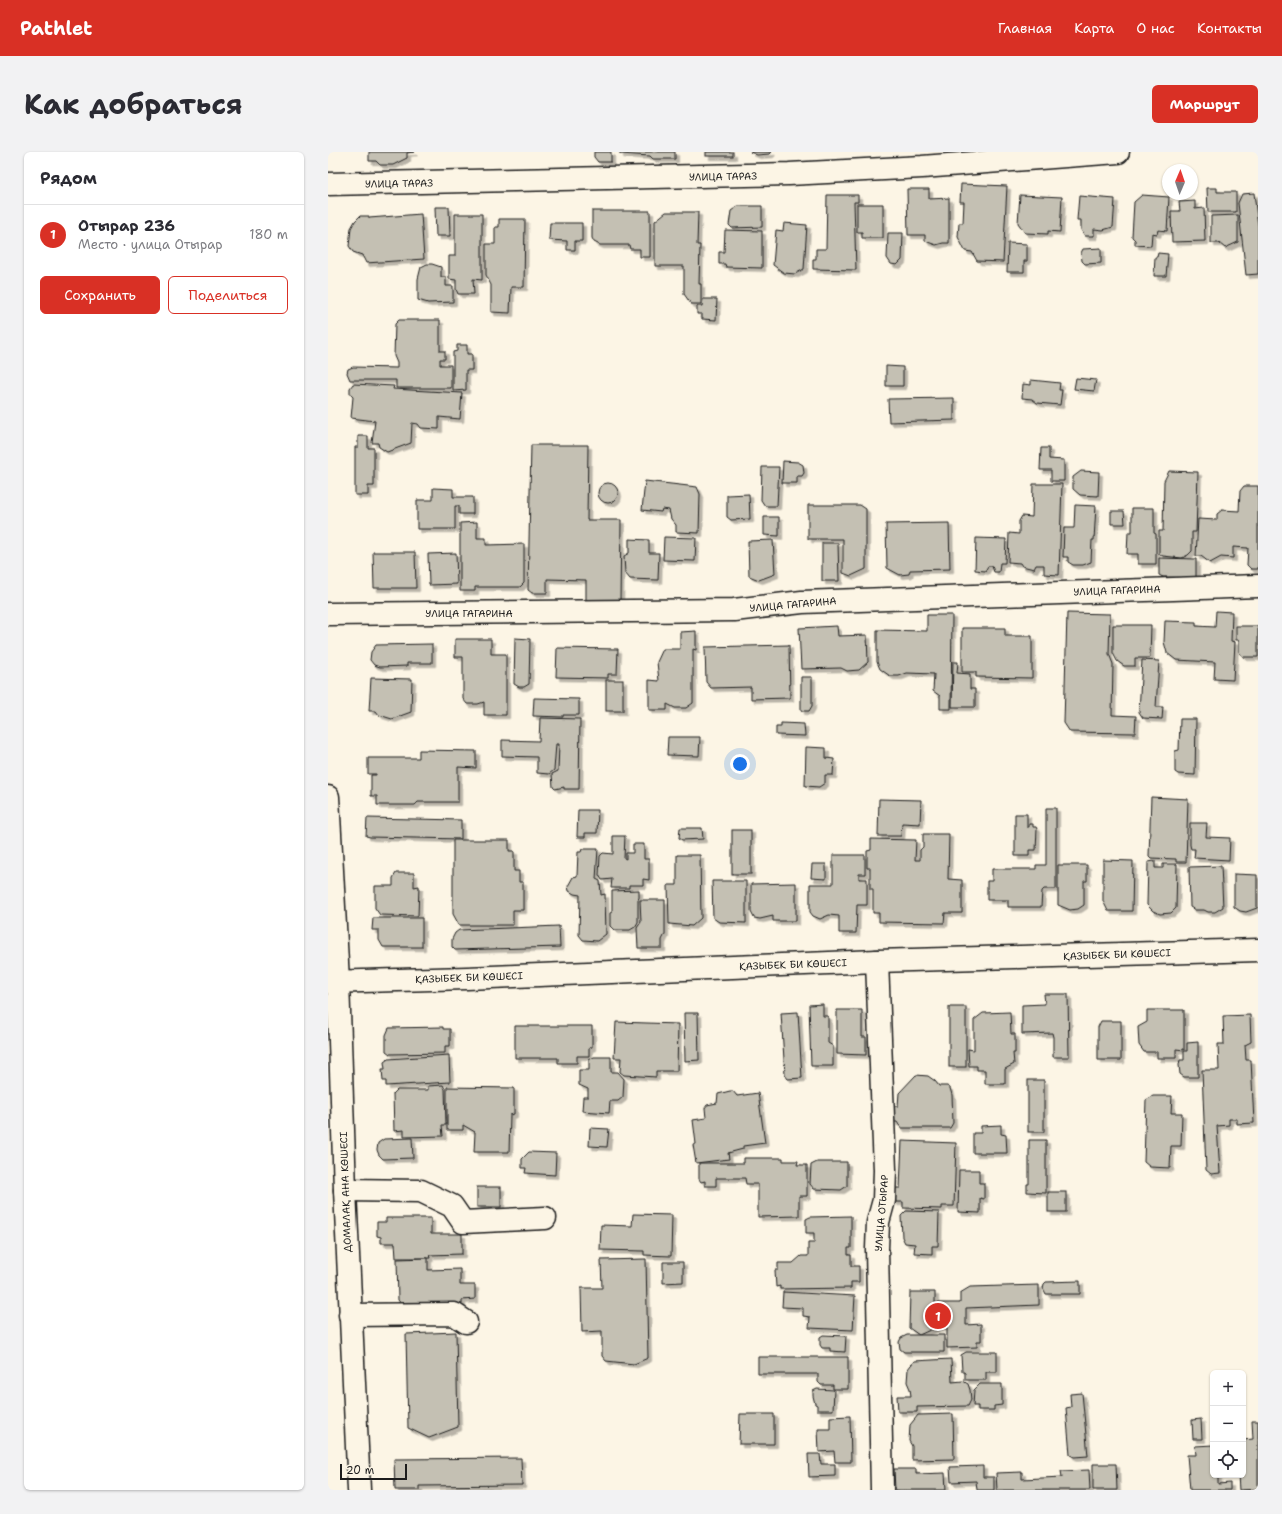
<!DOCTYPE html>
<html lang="ru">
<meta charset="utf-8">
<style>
:root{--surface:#fff;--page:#f2f2f3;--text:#2b2b33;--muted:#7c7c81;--line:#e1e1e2;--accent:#d93025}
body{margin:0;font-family:"Shantell Sans",sans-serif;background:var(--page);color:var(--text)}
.controls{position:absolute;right:12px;bottom:12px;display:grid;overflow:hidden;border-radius:6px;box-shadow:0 1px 3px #0004}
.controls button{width:36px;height:36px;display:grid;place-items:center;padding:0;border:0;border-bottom:1px solid var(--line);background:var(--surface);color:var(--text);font:20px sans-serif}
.compass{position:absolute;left:834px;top:12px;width:36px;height:36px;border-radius:50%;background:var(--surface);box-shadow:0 1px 3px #0004;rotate:2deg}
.scale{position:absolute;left:12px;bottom:10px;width:67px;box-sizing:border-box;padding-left:4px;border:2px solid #1c1c1c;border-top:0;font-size:11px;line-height:14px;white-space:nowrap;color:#1c1c1c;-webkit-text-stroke:3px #fcf5e5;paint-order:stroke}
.you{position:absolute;left:412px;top:612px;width:14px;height:14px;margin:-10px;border:3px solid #fff;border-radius:50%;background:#1a73e8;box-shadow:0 0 0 6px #1a73e833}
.badge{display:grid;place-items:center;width:26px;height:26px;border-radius:50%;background:var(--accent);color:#fff;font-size:13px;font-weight:700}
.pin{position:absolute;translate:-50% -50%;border:2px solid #fff;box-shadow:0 1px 4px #0006}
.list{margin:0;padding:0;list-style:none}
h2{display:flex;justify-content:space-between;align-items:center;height:52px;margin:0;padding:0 16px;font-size:17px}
h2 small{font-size:13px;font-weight:400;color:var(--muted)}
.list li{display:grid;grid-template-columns:26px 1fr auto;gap:12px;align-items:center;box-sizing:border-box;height:60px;padding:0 16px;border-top:1px solid var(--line)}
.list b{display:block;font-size:15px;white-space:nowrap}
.list p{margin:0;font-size:13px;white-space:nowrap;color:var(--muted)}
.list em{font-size:13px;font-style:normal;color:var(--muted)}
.actions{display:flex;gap:8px;padding:12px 16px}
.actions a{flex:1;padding:9px 0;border:1px solid var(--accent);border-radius:6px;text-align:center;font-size:14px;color:var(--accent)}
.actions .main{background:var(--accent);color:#fff}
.icon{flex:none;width:22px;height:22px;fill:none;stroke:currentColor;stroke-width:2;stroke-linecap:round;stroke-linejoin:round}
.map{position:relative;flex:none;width:930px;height:1338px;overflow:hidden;border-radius:6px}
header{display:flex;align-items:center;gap:24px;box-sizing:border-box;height:56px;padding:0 20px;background:var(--accent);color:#fff}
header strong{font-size:19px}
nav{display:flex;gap:22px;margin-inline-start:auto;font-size:14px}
.intro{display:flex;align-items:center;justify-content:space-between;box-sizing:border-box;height:96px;padding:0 24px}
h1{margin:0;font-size:28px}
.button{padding:10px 18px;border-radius:6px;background:var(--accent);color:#fff;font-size:14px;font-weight:700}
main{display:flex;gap:24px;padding:0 24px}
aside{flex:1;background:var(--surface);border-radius:6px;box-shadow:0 1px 3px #0004}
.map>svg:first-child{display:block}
.building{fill:#c4c0b3;stroke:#1c1c1c;filter:url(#shadow)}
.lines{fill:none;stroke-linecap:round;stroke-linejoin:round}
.minor-casing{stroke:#1c1c1c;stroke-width:25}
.minor{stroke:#fcf5e5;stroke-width:22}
.labels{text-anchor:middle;stroke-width:3;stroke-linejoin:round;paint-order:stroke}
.street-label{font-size:10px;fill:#1c1c1c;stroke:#fcf5e5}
</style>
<header>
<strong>Pathlet</strong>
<nav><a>Главная</a><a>Карта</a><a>О нас</a><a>Контакты</a></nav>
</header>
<div class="intro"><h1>Как добраться</h1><a class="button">Маршрут</a></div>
<main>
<aside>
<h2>Рядом<small></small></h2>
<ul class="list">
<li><span class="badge">1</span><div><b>Отырар 236</b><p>Место · улица Отырар</p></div><em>180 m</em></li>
</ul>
<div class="actions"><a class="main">Сохранить</a><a>Поделиться</a></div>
</aside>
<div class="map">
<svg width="930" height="1338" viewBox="0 0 930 1338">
<defs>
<filter id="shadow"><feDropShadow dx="3.5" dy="3.5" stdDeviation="0" flood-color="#0004"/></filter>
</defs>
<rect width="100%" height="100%" fill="#fcf5e5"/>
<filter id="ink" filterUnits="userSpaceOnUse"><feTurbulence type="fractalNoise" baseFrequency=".025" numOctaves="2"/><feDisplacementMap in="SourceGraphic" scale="8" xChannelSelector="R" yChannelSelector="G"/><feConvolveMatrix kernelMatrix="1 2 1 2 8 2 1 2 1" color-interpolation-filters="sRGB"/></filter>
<g filter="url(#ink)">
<!-- building -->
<g class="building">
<path d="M41,0H86L79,1V6L65,13H52L48,9H41Z"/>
<path d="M266,0H283V10H270L266,5Z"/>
<path d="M292,0H347V7H325L322,4L292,2Z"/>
<rect x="378" y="0" width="27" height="4"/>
<path d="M422,0H444L442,2L429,3Z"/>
<path d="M633,32L679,34L675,110L649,109L644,100L637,99L630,85L631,71H635L636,50H632Z"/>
<path d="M879,36H889V40H908V60H880Z"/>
<path d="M579,37H601V47L621,46V91H615L608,93L597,89V83H580Z"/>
<path d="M926,41L930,74V122L918,123L910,51L914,42Z"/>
<path d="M499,43H530V50H526L528,118L485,117V107H488V97H498Z"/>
<path d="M692,43L734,45L732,80L720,79V82L697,81L690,71Z"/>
<path d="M814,43L841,45L839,79L830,78L829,82L824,81L823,94L807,93V88L804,85L806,50Z"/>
<path d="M751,44L787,47L785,75L775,78L766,77V84H757L753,78V68H749Z"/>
<path d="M867,49V57L876,56L877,89L844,90L843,59H852L851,50Z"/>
<path d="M529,52H555V86H534V80H529Z"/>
<path d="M410,54H434V75L404,76L401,73L403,59Z"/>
<path d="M107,55H121L122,84H108Z"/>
<path d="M264,59H322V105H312V97H302L301,93H272L266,90L264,86Z"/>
<path d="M338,60H370L369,93H372L371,132H373V152H363L356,142V114H327V69Z"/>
<path d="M93,62L96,107L38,111L34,103L25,100L21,94L23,76L27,69L32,64H41V66Z"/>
<path d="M127,62H154V128L145,127L146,142H130L128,137V128L121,127V104H127Z"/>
<path d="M910,63V90L897,96L891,91H883V64Z"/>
<path d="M171,67H197L196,135H183L182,161L163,160V133L158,123V92H167V75H171Z"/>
<path d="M222,71H254V89H247V98H239V89L221,88Z"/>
<path d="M456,71L479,73L476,117L467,122L456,121L445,113L448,78L455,79Z"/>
<path d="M397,78L434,79V116L398,115L397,112H391V100H396Z"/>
<path d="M560,81H575L574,108L569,113L563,112L559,106Z"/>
<path d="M680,91L699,92V109H696V120H679Z"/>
<path d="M773,96V111L757,112L754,109L753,101L755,97Z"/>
<path d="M830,101L840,102L838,124H826L827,105H829Z"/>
<path d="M99,112H104L113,115V125H118V134H125V150L100,151L90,148V127L93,115Z"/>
<path d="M375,147H389L388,168L374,167V162H369V154H374Z"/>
<path d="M71,168H112V199H117V207H112V213H123V236H68V228H22L19,221L20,217L25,215L69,216V211L66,204L67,172Z"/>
<path d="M129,193H139V202H144V218H138V238L125,239V200L129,199Z"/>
<path d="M558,214L575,215V234H558Z"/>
<path d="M748,226L768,228L766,239L746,237Z"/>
<path d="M703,228L732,231L731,238H734L732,253L709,251L704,247L694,246L695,232L703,233Z"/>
<path d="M25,232L66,234L65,237L134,241L132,267L111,265V277L93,276L90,272L84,271L83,291L59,300L51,295L50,291H44L47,269L23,266L25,245L22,242V236Z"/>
<path d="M626,246V268L561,270L560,247Z"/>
<path d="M30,284H40V296H46V334H40V343H27V295H30Z"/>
<path d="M203,293H260L259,368H293L292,450L258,449V428L219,427V441H204L200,438Z"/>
<path d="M713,296H721V307L736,308V329H723V318H712Z"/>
<path d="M455,309L470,310L475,313L476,321L474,324H469V331H454Z"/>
<path d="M434,315H451L449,354H437L433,348Z"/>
<path d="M753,319L771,320L770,344L752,343L745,337V325Z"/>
<path d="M841,319L870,320L868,380H864V399L860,403L854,406L835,404L831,402V379H835L836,329Z"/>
<path d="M317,329L369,335L372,342L371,381L348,380V373L343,367L341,358L334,357L333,360L314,358Z"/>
<circle cx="280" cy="341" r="10"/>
<path d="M705,332H734L731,423L716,422V413H708L706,417L694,414L692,411L680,410L681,381L691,382V369L694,364L704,365Z"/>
<path d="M916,334H930V417H923L919,413L920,396L905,395V406L893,405L882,411L873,404H868L870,367L889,368V362L894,358L911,359L912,339Z"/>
<path d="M105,336L125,337V345H145V362H131V354H127V377H89V348H105Z"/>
<path d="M421,342L422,367L403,368L399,365V343Z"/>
<path d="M480,353H532L538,357V417L523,424L515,421V387H480Z"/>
<path d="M747,353L768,354L766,388H764L763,410L755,413H745L740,410V405H735L736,376H746Z"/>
<path d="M804,356H826V381L828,382V412H810V402H799L800,380H804Z"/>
<path d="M783,359H796L797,372H783Z"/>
<path d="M436,365H451V384L436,383Z"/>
<path d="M149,370V386H158V393L196,392V431L192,435H147V439H132V371Z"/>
<path d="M621,371L622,417L582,418L581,422L572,423L559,416L558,372Z"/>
<path d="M336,385L368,386L367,409L335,408Z"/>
<path d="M648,386L678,387L677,411H672L671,420H666L664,414H660L657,419L647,418Z"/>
<path d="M301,387L321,388V401H331L330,428L302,427L297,421L296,404L301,401Z"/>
<path d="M445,388L447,422L431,428L421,424L420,389Z"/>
<path d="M494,391H510L511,429H494Z"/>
<path d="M45,400H87L88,436H46Z"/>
<path d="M128,401L129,432L101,433L100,402Z"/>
<path d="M831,406L868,407V426L835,425L831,423Z"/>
<path d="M888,459L904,460L903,489L907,490L905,528L886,527L887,510L848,508L839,501L836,490L837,469L868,470V474L887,475Z"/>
<path d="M739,461L782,462L781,502L785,512L784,563L808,564L807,581L742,580L736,571Z"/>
<path d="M599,463H624L623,557H612V544L605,539L606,522L579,521L571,524H562L552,517L549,510V478L599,479Z"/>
<path d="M785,473H823L822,506H807V514H796L789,509L785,501Z"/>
<path d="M509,474L510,484L539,483L540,510L531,518L519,519L513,516L473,517L471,476Z"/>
<path d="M908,474H930V505H915L911,500V488H908Z"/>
<path d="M634,476H677V484H704V526L648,525V520H634Z"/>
<path d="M368,479V498L365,497V551L358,556H347L339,552V558H321V528L331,529L329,510L335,497H352V480Z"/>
<path d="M187,486L202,487L201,532L196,535H191L186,532Z"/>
<path d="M127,487H163V502H178V563H156V550L150,552H139L135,547V505H127Z"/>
<path d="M104,492V511H79V514L52,515L46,513L42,508L43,500L48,493Z"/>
<path d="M461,493L462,546L423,547V535L383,536L378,530L377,495Z"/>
<path d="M229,496L290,497L289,522H280V526L228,525Z"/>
<path d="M814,508L831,509L828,555H835L834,567L815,566L811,560Z"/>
<path d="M625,510H630L629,521L642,522V537H647V555H624Z"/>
<path d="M473,525H484V554L481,559H473Z"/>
<path d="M43,526L84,527L83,560L64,567L51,563L48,559H41Z"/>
<rect x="278" y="528" width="17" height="31"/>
<path d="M206,546L251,547V563H235V565L205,564Z"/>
<path d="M212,566L252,567L251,637H236V635L227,637L225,635L224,622L230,619L231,592H228L226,618L221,622L209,621V605L174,604V588L211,589Z"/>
<path d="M852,567H868L867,623L850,622L847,620V599L851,598Z"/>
<path d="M453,571L476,572L477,584L448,583V575H453Z"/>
<path d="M340,585H372L371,604L339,603Z"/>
<path d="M478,595L498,596V606L506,607L505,623H497V631L491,635L477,634Z"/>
<path d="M91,598L148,599V616L130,615V650H90L87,653H49V644H43V623H48V622H40V606H91Z"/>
<path d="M823,645L860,647L858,710H848V707L823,706L821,704Z"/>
<path d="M551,647L593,648L592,672L574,671L573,684H550Z"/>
<path d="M718,656H728V737H716L714,739L713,755H680V748H659V729H664V717H708V713H718Z"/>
<path d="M250,658H270L269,681H257V685H249Z"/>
<path d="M687,662H699V675H701V672H705V675H708L709,677L708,698H701V704H687Z"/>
<path d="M39,666L133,668V687L42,685L38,684Z"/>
<path d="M862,671H879L878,685L902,686L901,708L866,706L867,697H863L862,693Z"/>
<path d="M352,676H374L375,687L354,688L351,686Z"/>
<rect x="404" y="678" width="19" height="44"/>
<path d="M595,682H621L620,727L634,728V761H617L616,771L551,770V761H545V737H542V716H539V699L543,698V687L588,688L587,708H592V698L595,695Z"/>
<path d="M285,684H297L296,706L298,707V701H305V692H316V707H321V728L315,727V733H301V736H283L284,727L274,728L271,723L272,704L275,701L285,702Z"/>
<path d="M125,688H181V699H186V719H191V730H195V758H185V773H131L125,762Z"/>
<path d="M254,697H270L268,727L272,729L273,743L277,742L278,782L269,789L255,788L251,783L252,743L246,742L241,739L240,734L245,725L249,724L250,700H253Z"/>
<path d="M349,703H372L373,766L364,774L341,772L340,733H349Z"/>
<path d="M505,703H537V722H531V727H539V753H529L528,781H511V764L501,763L492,767L485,764L482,760V732H505Z"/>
<path d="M775,708L805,709L804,759H780L775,749Z"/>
<path d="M827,709V716H835V712H849L848,756L843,761L832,762L825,759L819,753L820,710Z"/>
<path d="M484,712H498V727L483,726Z"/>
<path d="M730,713H759V729H756V753L750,757L742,758L730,753Z"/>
<path d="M893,714L895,755L887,760H880L876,758H867L862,755L861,715Z"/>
<path d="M68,721H86V735L91,734L90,764L52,763L47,756V734H65V726Z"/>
<path d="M906,722L929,723V756L918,760L912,759L906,755Z"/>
<path d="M384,729H418V771L391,770L385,766Z"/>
<path d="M468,731V769H445V764L432,767L426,766L423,760V732Z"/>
<path d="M311,738V746L310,747V770L307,775L302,778H286L282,774V761L284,760V739Z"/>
<path d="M312,748H337V782L334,788V796H310L309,776L313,770Z"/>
<path d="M45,766H94V795H55L51,788V778H44Z"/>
<path d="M231,774L232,795L127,798L124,795V787L127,781L131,778Z"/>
<path d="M716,842H740L741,905H725V885L724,881L694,882V853L717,852Z"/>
<path d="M495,852V864H500V891L505,894V914H483L481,853Z"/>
<rect x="621" y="855" width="17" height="60"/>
<path d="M509,858H534V885H538V903L509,902Z"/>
<path d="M819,858H856V898L848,897V906H829V900H816L811,893L810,875L819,870Z"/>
<path d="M470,860L474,926L460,927L457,923L453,861Z"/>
<path d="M682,860L683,882H687V901H685L686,912L677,917V932H657V918H649V914H641L640,897L646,898V868L655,861Z"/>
<path d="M356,861H370L371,908L357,909Z"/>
<path d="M922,863L923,890L917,893L918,908H923L926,971L909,972V967H901V973L889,974L892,1021L883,1022L878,1018L874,918H891L890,892H896L895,864Z"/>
<path d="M773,869H793V908H770V875Z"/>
<path d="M288,870L350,872L349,919H328V925L296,923L292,920L293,906H286Z"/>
<path d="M187,874H264V895L261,896V904H249V911H230V906H187Z"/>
<path d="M115,875V877H122V894H117V901L62,902L58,899V883L61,876Z"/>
<path d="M870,890V925H856L852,922L851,913L852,908H856V899H859V891Z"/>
<path d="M121,903L122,930L58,934V929H55L54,917H57L56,910L60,907Z"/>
<path d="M266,905H283V920H290L296,927L295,945L290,949H282L281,961L254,959L255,945H260V937L251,933V918H261V908Z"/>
<path d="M588,923L600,924L607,929L611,934H619L622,936L624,943L625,971L622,976H573L569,970H565L566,954H570L571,941Z"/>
<rect x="700" y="928" width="16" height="52"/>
<path d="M115,933L117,937L118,973H114L115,984L76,985V978L66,979L65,942L69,938H100V934Z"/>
<path d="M119,935L186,936V962L182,963L181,1000H146L147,980L135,973V978H119Z"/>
<path d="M402,939H405L409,944L430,941L437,991L415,994V997L400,1001L401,1007L368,1011L365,993L368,992L365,968L378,966L377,956L379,953L389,951L390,942Z"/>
<path d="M825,944H844L843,961H854L853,994H843L842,1016L822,1015L816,1010L818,948Z"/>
<path d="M673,973V982L678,983L679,1001H645V981H653V974Z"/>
<path d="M262,976L281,977L279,995L261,994Z"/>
<path d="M84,986L85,1006L55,1007L51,1003L49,998L50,991L56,987Z"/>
<path d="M701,988H718V1041L699,1040V1032H701Z"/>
<path d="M574,989L628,991L626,1054H614V1057L575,1056V1050H566L567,1036H572Z"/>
<path d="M201,1000L228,1001L227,1023L197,1021L198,1016H194V1007Z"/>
<path d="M416,1006H455V1009H470L469,1013H479V1044H471V1064L430,1065V1032H418L417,1026H388V1034H377V1029L373,1030L371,1027V1011H416Z"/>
<path d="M489,1010H519V1034L513,1038L486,1037L482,1032L483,1013Z"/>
<path d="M631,1018H651V1031H656V1047L652,1046V1061L630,1060Z"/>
<rect x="149" y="1035" width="24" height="20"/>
<rect x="720" y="1040" width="18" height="20"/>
<path d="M578,1059L611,1060L610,1094H604V1102L586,1101L587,1092L577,1091L574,1085L573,1064Z"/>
<path d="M305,1062L344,1063L343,1104L316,1103V1099L272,1098L273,1073L304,1074Z"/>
<path d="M523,1064V1096H520V1103H523V1114H531V1130H523V1136L452,1137V1134L448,1135L447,1118H450V1111H465L473,1104H480V1091H486V1081H478V1067L482,1065Z"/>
<path d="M58,1066H103V1082H134V1102L101,1103L102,1106H68L67,1091H53V1085L49,1084V1070H58Z"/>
<path d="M100,1106V1118L132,1117V1133H147V1147L134,1148V1152L74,1153L70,1148L69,1107Z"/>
<path d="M318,1107L320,1206L306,1212L278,1209L274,1204V1179L254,1180L253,1136H274L273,1108Z"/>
<path d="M335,1110H355V1130L335,1131Z"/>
<path d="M752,1129V1142H718L715,1136L716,1132L718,1130Z"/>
<path d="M711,1133V1153L638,1156V1173L653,1172V1189H649V1195L619,1196V1174H611L591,1183L581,1176L582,1140H607V1151H632V1141L642,1135Z"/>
<path d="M455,1140L527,1144L525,1178L481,1176L482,1165L475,1164V1156L454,1155Z"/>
<path d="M128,1180L130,1275L101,1286L80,1276L78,1182Z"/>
<path d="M495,1183L518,1184L517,1200L502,1199V1196H494L492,1193V1185Z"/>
<path d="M579,1183H616V1200H576L572,1197L571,1190L573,1186Z"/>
<path d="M638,1200H669V1220H658V1228H637V1221L634,1219L633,1203Z"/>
<path d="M430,1205H520V1237H505V1233H493L490,1230V1222H430Z"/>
<path d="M623,1207L624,1230L635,1229L640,1232L642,1238L643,1248L640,1254L589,1255V1260H570L569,1244H583L582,1237L579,1230L580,1217L586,1209Z"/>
<path d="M652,1232H674V1253L666,1254V1258H650V1254H645L646,1238Z"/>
<path d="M489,1237L506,1238L505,1258H489V1253L487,1252L485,1244V1239Z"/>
<path d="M754,1241L760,1304L746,1305L742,1303L738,1256L743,1255L742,1242Z"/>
<path d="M412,1262H446V1292H411Z"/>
<path d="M625,1262L626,1307L584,1308V1294L581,1289L582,1273L590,1263Z"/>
<path d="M522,1264L523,1310H507L506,1299L491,1300L490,1277H502V1265Z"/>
<path d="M873,1267L874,1287H865L864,1268Z"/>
<path d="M924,1269H930V1337L911,1338L910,1323H915V1288L925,1287Z"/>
<path d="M885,1293V1323H890V1332L902,1331V1338H862L859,1303H868L867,1294Z"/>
<path d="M480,1302H492L493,1312H507V1324L481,1325Z"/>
<path d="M193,1306L194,1333L91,1334V1338H67L66,1307Z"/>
<path d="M765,1312H788L789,1338H765Z"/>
<path d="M655,1314V1325H666V1338H649L648,1329L623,1330L622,1315Z"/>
<path d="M566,1317H588V1322L617,1321L618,1338H567Z"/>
<path d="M761,1318L762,1338H669L668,1321L694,1320V1327L734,1325L733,1319Z"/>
</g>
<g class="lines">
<!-- minor casing -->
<g class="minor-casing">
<g id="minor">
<path d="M0,32L461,22L594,15L790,0"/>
<path d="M0,462L406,458L474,450L930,434"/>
<path d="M0,645L10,829L17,1038L31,1338"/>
<path d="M549,809L557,1018L556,1048L550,1070L549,1097L554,1338"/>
<path d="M0,830L139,826L549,809L930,798"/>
<path d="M17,1038L93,1039L124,1054L135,1070L217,1066"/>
<path d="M22,1163L126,1162L138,1170"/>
</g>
</g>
<!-- minor -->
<use href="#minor" class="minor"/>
</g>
</g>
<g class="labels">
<!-- street labels -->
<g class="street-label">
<text transform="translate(395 24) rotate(-1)" y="4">УЛИЦА ТАРАЗ</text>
<text transform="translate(71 31) rotate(-1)" y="4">УЛИЦА ТАРАЗ</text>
<text transform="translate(789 438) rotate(-2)" y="4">УЛИЦА ГАГАРИНА</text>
<text transform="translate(465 452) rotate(-5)" y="4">УЛИЦА ГАГАРИНА</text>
<text x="141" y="465">УЛИЦА ГАГАРИНА</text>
<text transform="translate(789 802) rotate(-2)" y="4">ҚАЗЫБЕК БИ КӨШЕСІ</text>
<text transform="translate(465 812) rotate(-2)" y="4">ҚАЗЫБЕК БИ КӨШЕСІ</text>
<text transform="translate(141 825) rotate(-2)" y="4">ҚАЗЫБЕК БИ КӨШЕСІ</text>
<text transform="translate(17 1040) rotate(-92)" y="4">ДОМАЛАҚ АНА КӨШЕСІ</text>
<text transform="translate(553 1061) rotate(-85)" y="4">УЛИЦА ОТЫРАР</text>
</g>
</g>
</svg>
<div class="controls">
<button>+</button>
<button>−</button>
<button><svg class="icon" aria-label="locate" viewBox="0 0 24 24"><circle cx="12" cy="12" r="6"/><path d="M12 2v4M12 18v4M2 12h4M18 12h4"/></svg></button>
</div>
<svg class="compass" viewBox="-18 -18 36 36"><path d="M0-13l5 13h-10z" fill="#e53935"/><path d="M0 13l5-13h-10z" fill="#7c7c81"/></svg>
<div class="scale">20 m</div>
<div class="you"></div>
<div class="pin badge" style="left:610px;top:1164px">1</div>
</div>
</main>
